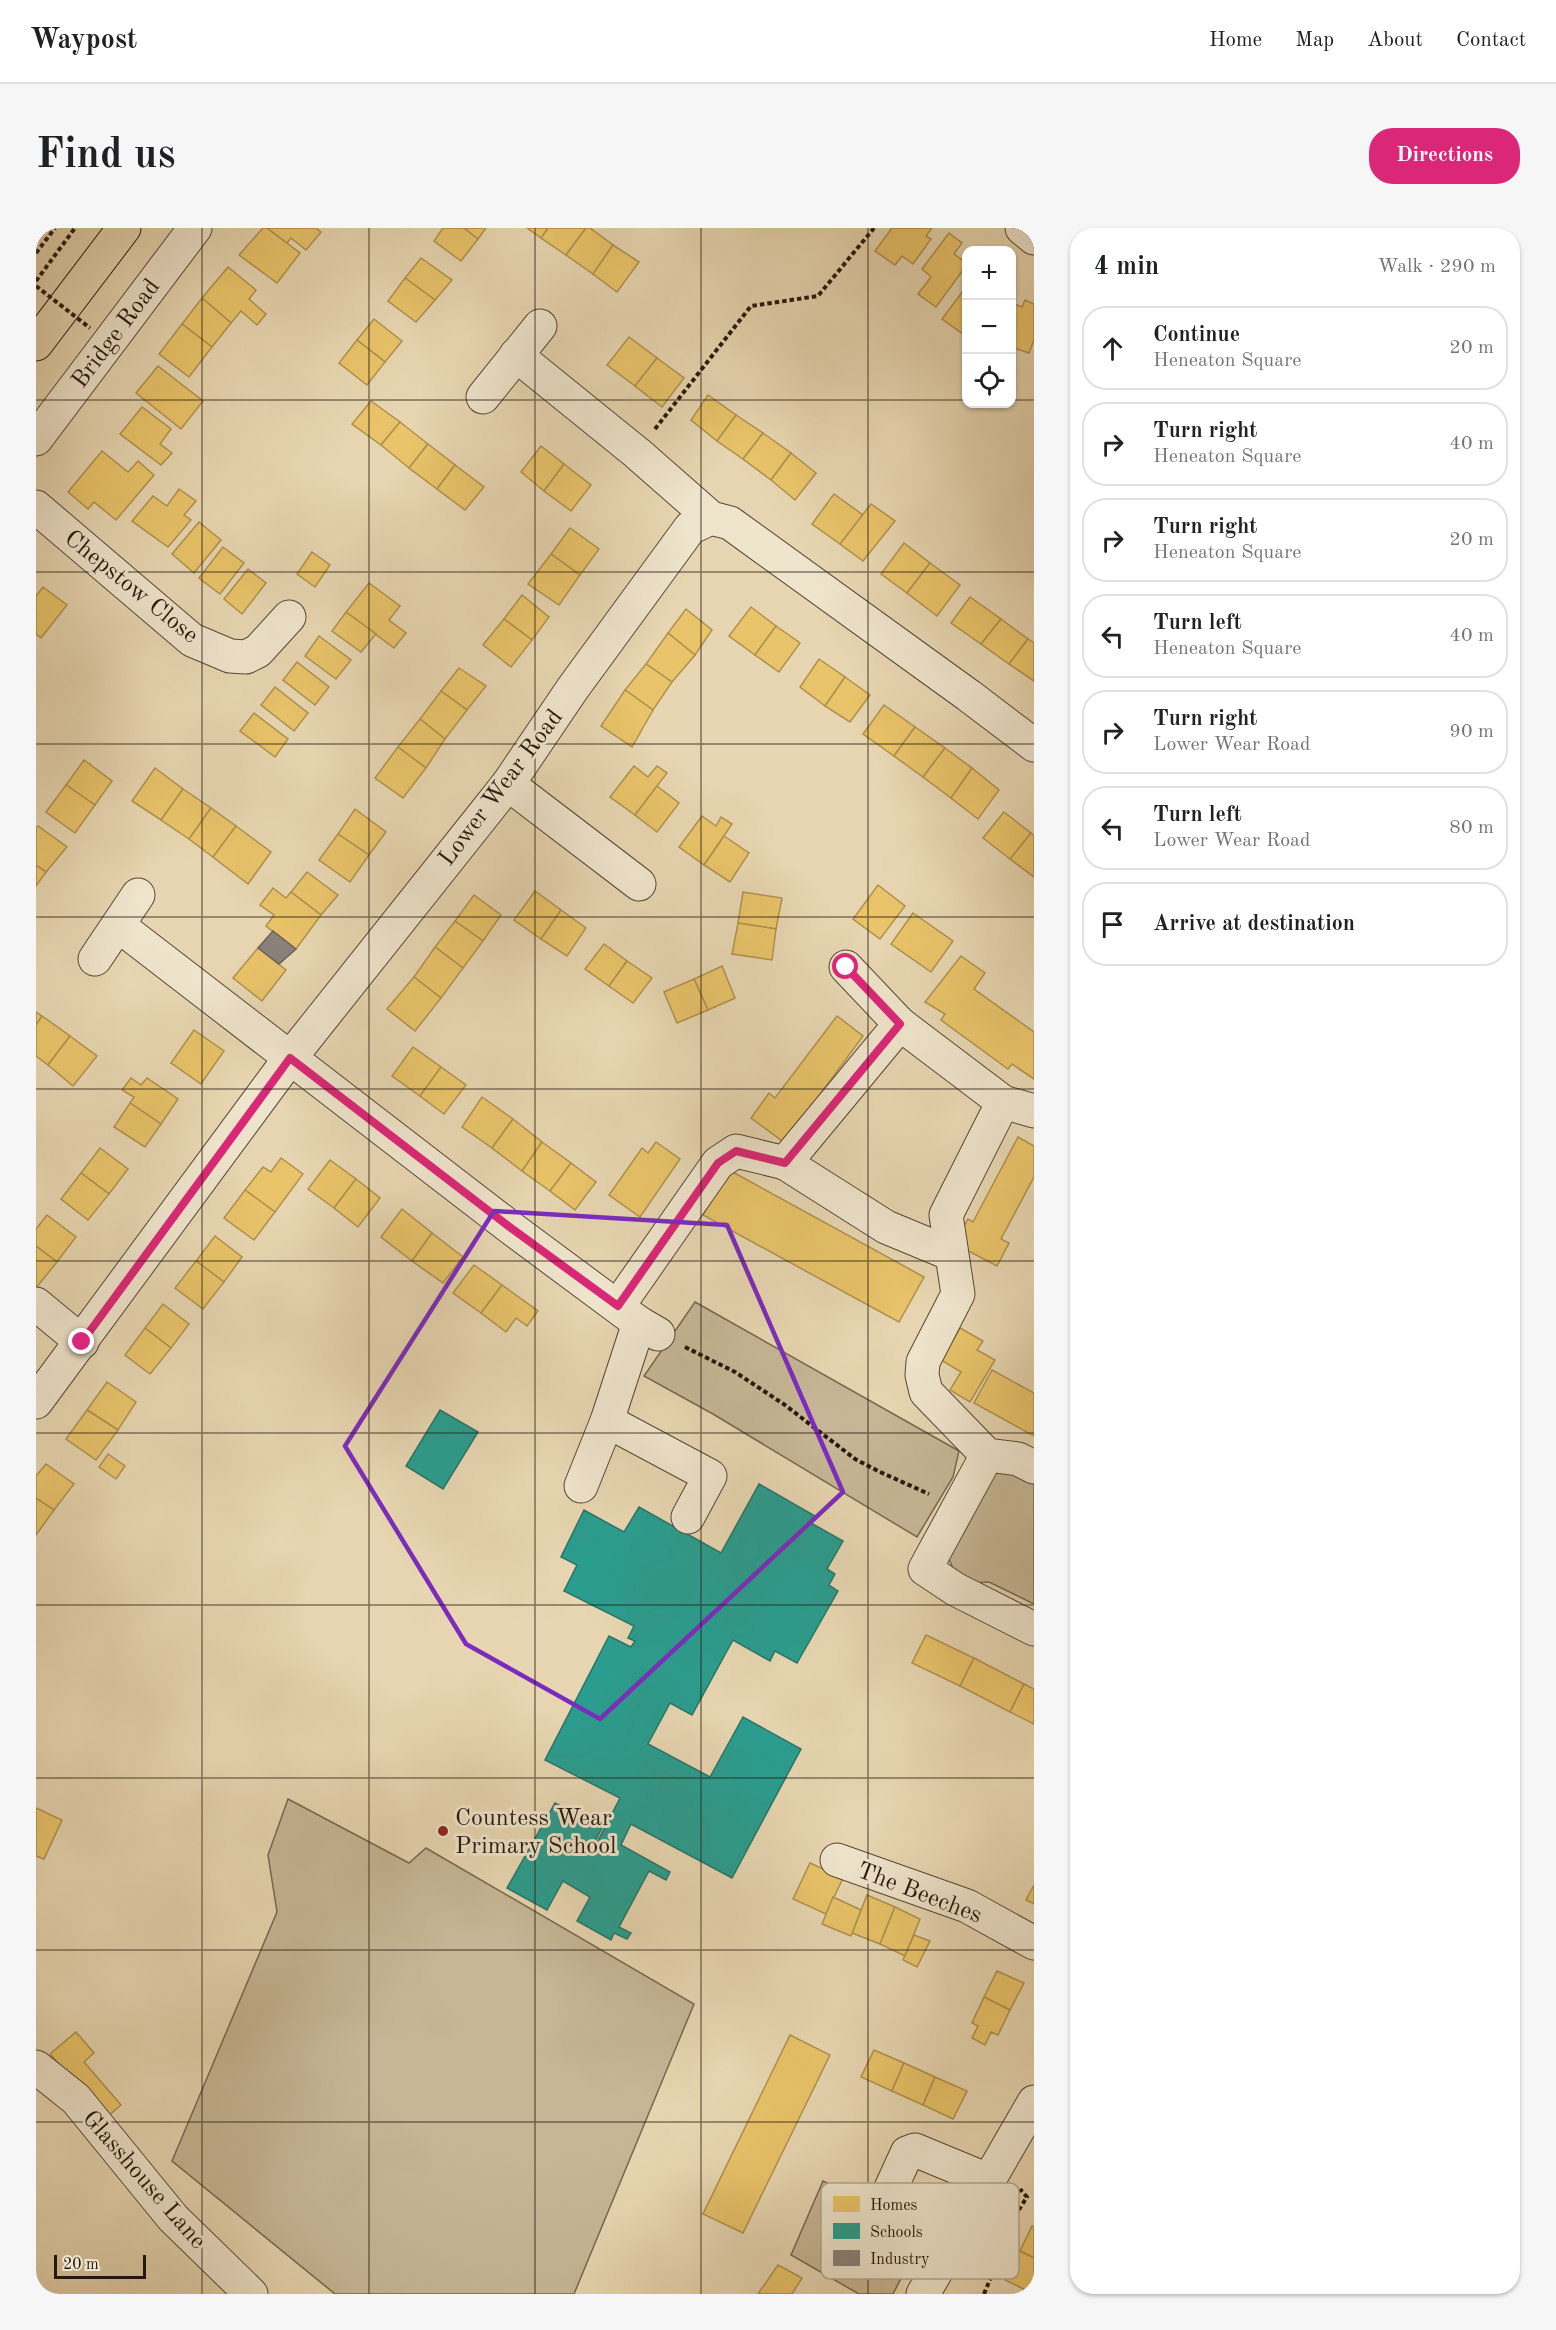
<!DOCTYPE html>
<meta charset="utf-8">
<style>
:root{--surface:#fff;--page:#f6f6f6;--text:#202124;--muted:#757577;--line:#e0e0e0;--accent:#db2777}
body{margin:0;font-family:"Old Standard TT",serif;background:var(--page);color:var(--text)}
.controls{position:absolute;right:18px;top:18px;display:grid;overflow:hidden;border-radius:12px;box-shadow:0 2px 4px #0004}
.controls button{width:54px;height:54px;display:grid;place-items:center;padding:0;border:0;border-bottom:2px solid var(--line);background:var(--surface);color:var(--text);font:30px sans-serif}
.scale{position:absolute;left:18px;bottom:15px;width:92px;box-sizing:border-box;padding-left:6px;border:3px solid #26190c;border-top:0;font-size:16px;line-height:21px;white-space:nowrap;color:#26190c;-webkit-text-stroke:4px #efe4cc;paint-order:stroke}
.stop{position:absolute;width:18px;height:18px;margin:-14px;border:4px solid #db2777;border-radius:50%;background:#fff}
.stop.end{background:#db2777;border-color:#fff;box-shadow:0 2px 6px #0008}
.list{margin:0;padding:0;list-style:none}
h2{display:flex;justify-content:space-between;align-items:center;height:78px;margin:0;padding:0 24px;font-size:26px}
h2 small{font-size:20px;font-weight:400;color:var(--muted)}
.list li{display:grid;grid-template-columns:39px 1fr auto;gap:18px;align-items:center;box-sizing:border-box;height:84px;margin:0 12px 12px;padding:0 12px;border:2px solid var(--line);border-radius:24px}
.list b{display:block;font-size:22px;white-space:nowrap}
.list p{margin:0;font-size:20px;white-space:nowrap;color:var(--muted)}
.list em{font-size:20px;font-style:normal;color:var(--muted)}
.icon{flex:none;width:33px;height:33px;fill:none;stroke:currentColor;stroke-width:2;stroke-linecap:round;stroke-linejoin:round}
.map{position:relative;flex:none;width:998px;height:2066px;overflow:hidden;border-radius:24px}
header{display:flex;align-items:center;gap:36px;box-sizing:border-box;height:84px;padding:0 30px;background:var(--surface);border-bottom:2px solid var(--line)}
header strong{font-size:28px}
nav{display:flex;gap:33px;margin-inline-start:auto;font-size:21px}
.intro{display:flex;align-items:center;justify-content:space-between;box-sizing:border-box;height:144px;padding:0 36px}
h1{margin:0;font-size:42px}
.button{padding:15px 27px;border-radius:24px;background:var(--accent);color:#fff;font-size:21px;font-weight:700}
main{display:flex;gap:36px;padding:0 36px}
aside{flex:1;background:var(--surface);border-radius:24px;box-shadow:0 2px 4px #0004}
.map>svg:first-child{display:block}
.green{fill:#c6b695;stroke:#766850;stroke-width:1.5}
.homes{fill:#e9c46a;stroke:#ae914e;stroke-width:1.5}
.schools{fill:#2a9d8f;stroke:#297568;stroke-width:1.5}
.industry{fill:#8a817c;stroke:#6c625a;stroke-width:1.5}
.lines{fill:none;stroke-linecap:round;stroke-linejoin:round}
.minor-casing{stroke:#564835;stroke-width:35}
.major-casing{stroke:#26190c;stroke-width:35}
.path{stroke:#26190c;stroke-width:4;stroke-dasharray:4.5 3;stroke-linecap:butt}
.minor{stroke:#efe4cc;stroke-width:33}
.major{stroke:#e7d6b1;stroke-width:33}
.path-bridge{stroke:#26190c;stroke-width:4;stroke-dasharray:4.5 3;stroke-linecap:butt}
.route{stroke:#db2777;stroke-width:8}
.marked{fill:none;stroke:#7b2cbf;stroke-width:4.5;stroke-linejoin:round}
.grid{fill:none;stroke:#26190c;stroke-width:1.5;stroke-opacity:0.55}
.poi-dot{fill:#8f2418;stroke:#efe4cc;stroke-width:2}
.labels{text-anchor:middle;stroke-width:6;stroke-linejoin:round;paint-order:stroke}
.street-label{font-size:24px;fill:#26190c;stroke:#efe4cc}
.poi-label{font-size:24px;fill:#26190c;stroke:#efe4cc;text-anchor:start}
.key{fill:#efe4cc;stroke:#b3a792;stroke-width:1.5}
.key-label{font-size:16px;fill:#26190c}
</style>
<header>
<strong>Waypost</strong>
<nav><a>Home</a><a>Map</a><a>About</a><a>Contact</a></nav>
</header>
<div class="intro"><h1>Find us</h1><a class="button">Directions</a></div>
<main>
<div class="map">
<svg width="998" height="2066" viewBox="0 0 998 2066">
<rect width="100%" height="100%" fill="#e7d6b1"/>
<filter id="stains"><feTurbulence type="fractalNoise" baseFrequency=".00333" numOctaves="4"/><feColorMatrix values="0 0 0 0 .2 0 0 0 0 .09 0 0 0 0 .02 0 0 0 .5 -.17"/></filter>
<radialGradient id="worn" r=".72"><stop offset=".6" stop-color="#630" stop-opacity="0"/><stop offset="1" stop-color="#630" stop-opacity=".3"/></radialGradient>
<!-- green -->
<g class="green">
<path d="M659,1074L923,1223L917,1249L881,1309L677,1186L608,1148Z"/>
<path d="M975,1237L998,1248V1376L953,1354L938,1355L918,1343L913,1331L952,1248Z"/>
<path d="M252,1571L373,1635L390,1620L658,1776L538,2066H299L136,1933L241,1684L232,1627Z"/>
<path d="M787,1953L888,2006L857,2066H823L755,2027Z"/>
</g>
<!-- homes -->
<g class="homes">
<path d="M227,0H231L264,25L241,55L203,27Z"/>
<path d="M231,0H280L285,4L270,22L255,10L251,15Z"/>
<path d="M407,0H428L442,11L425,33L398,13Z"/>
<path d="M428,0H450L442,11Z"/>
<path d="M491,0H512L505,10Z"/>
<path d="M512,0H550L530,27L505,10Z"/>
<path d="M550,0H554L577,17L557,46L530,27Z"/>
<path d="M856,0H896L890,8L895,11L877,36L866,28L859,37L839,23Z"/>
<path d="M913,5L926,15L918,26L930,35V38L900,79L882,66L895,49L886,41Z"/>
<path d="M577,17L603,34L581,64L557,46Z"/>
<path d="M385,30L416,52L399,72L369,50Z"/>
<path d="M192,39L220,62L213,71L230,86L221,97L205,83L195,95L166,70Z"/>
<path d="M369,50L399,72L380,94L352,73Z"/>
<path d="M930,59V108L906,91Z"/>
<path d="M166,70L195,95L176,119L146,96Z"/>
<path d="M989,72L998,76V112L993,125L975,119L977,105L975,104V83L978,76L986,79Z"/>
<path d="M338,91L366,113L349,134L321,112Z"/>
<path d="M146,96L176,119L153,149L123,126Z"/>
<path d="M593,109L621,130L599,158L571,137Z"/>
<path d="M321,112L349,134L331,157L303,135Z"/>
<path d="M621,130L648,150L626,179L599,158Z"/>
<path d="M122,138L167,173L145,201L100,165Z"/>
<path d="M672,167L700,187L681,213L655,192Z"/>
<path d="M335,173L364,194L345,217L316,196Z"/>
<path d="M106,179L135,201L124,216L136,225L125,237L84,206Z"/>
<path d="M700,187L727,205L707,231L681,213Z"/>
<path d="M364,194L392,216L373,240L345,217Z"/>
<path d="M727,205L755,225L735,252L707,231Z"/>
<path d="M392,216L419,237L401,261L373,240Z"/>
<path d="M505,218L528,236L508,263L485,244Z"/>
<path d="M66,223L92,244L102,233L118,247L80,292L58,274L52,281L32,264Z"/>
<path d="M755,225L780,245L759,272L735,252Z"/>
<path d="M528,236L555,257L535,283L508,263Z"/>
<path d="M419,237L448,259L429,282L401,261Z"/>
<path d="M143,261L160,273L148,287L155,292L132,319L96,293L117,268L131,278Z"/>
<path d="M798,266L827,287L804,316L776,296Z"/>
<path d="M835,276L859,293L827,333L804,316Z"/>
<path d="M163,294L185,312L158,345L136,326Z"/>
<path d="M534,300L563,321L544,347L515,326Z"/>
<path d="M868,315L894,335L871,365L845,346Z"/>
<path d="M187,319L208,335L184,366L163,350Z"/>
<path d="M276,324L294,337L279,359L261,346Z"/>
<path d="M515,326L544,347L523,377L492,356Z"/>
<path d="M894,335L924,357L901,388L871,365Z"/>
<path d="M212,341L230,355L206,386L188,371Z"/>
<path d="M333,355L364,378L353,392L370,405L358,420L310,384Z"/>
<path d="M7,359L31,377L5,410L0,406V368Z"/>
<path d="M486,367L513,389L496,412L468,391Z"/>
<path d="M934,369L965,391L945,416L915,395Z"/>
<path d="M715,379L740,398L719,427L693,408Z"/>
<path d="M650,381L676,402L659,427L632,405Z"/>
<path d="M310,384L340,406L325,424L296,403Z"/>
<path d="M468,391L496,412L475,439L447,417Z"/>
<path d="M965,391L992,411L973,436L945,416Z"/>
<path d="M740,398L764,415L743,444L719,427Z"/>
<path d="M632,405L659,427L636,454L610,436Z"/>
<path d="M283,408L315,432L300,451L269,428Z"/>
<path d="M992,411L998,415V453L973,436Z"/>
<path d="M783,431L809,449L789,478L764,459Z"/>
<path d="M261,434L293,459L279,477L247,452Z"/>
<path d="M610,436L636,454L617,482L589,462Z"/>
<path d="M423,440L450,458L431,482L405,463Z"/>
<path d="M809,449L834,467L814,494L789,478Z"/>
<path d="M239,459L272,485L258,503L225,477Z"/>
<path d="M589,462L617,482L596,519L565,498Z"/>
<path d="M405,463L431,482L409,511L384,491Z"/>
<path d="M848,477L879,499L858,528L827,506Z"/>
<path d="M218,485L252,511L239,529L204,503Z"/>
<path d="M384,491L409,511L390,540L362,519Z"/>
<path d="M879,499L909,520L887,549L858,528Z"/>
<path d="M362,519L390,540L367,570L339,550Z"/>
<path d="M909,520L936,540L915,570L887,549Z"/>
<path d="M48,532L76,553L59,577L30,557Z"/>
<path d="M598,538L612,549L621,538L631,545L599,587L574,569Z"/>
<path d="M119,540L147,561L125,592L96,573Z"/>
<path d="M936,540L963,562L942,591L915,570Z"/>
<path d="M30,557L59,577L39,605L10,584Z"/>
<path d="M621,558L643,575L621,604L599,587Z"/>
<path d="M147,561L175,580L153,611L125,592Z"/>
<path d="M175,580L200,598L177,629L153,611Z"/>
<path d="M319,581L350,604L333,627L302,606Z"/>
<path d="M968,584L995,605L974,631L947,610Z"/>
<path d="M666,588L680,598L685,589L696,596L668,637L643,619Z"/>
<path d="M2,598L31,619L10,644L0,637V600Z"/>
<path d="M200,598L235,624L212,656L177,629Z"/>
<path d="M995,605L998,608V649L974,631Z"/>
<path d="M302,606L333,627L314,654L283,632Z"/>
<path d="M688,608L713,625L694,654L668,637Z"/>
<path d="M0,637L10,644L0,658Z"/>
<path d="M271,644L302,667L285,687L255,664Z"/>
<path d="M842,657L869,678L844,711L817,691Z"/>
<path d="M237,660L250,670L255,664L285,687L260,721L230,698L238,687L224,677Z"/>
<path d="M499,663L525,682L505,711L478,692Z"/>
<path d="M707,664L746,670L740,701L702,695Z"/>
<path d="M438,667L465,687L447,713L419,693Z"/>
<path d="M525,682L550,700L531,728L505,711Z"/>
<path d="M877,685L917,713L895,744L855,716Z"/>
<path d="M419,693L447,713L427,740L399,719Z"/>
<path d="M702,695L740,701L736,732L696,726Z"/>
<path d="M568,716L591,733L573,758L549,741Z"/>
<path d="M399,719L427,740L405,770L378,749Z"/>
<path d="M222,720L250,742L226,773L197,750Z"/>
<path d="M925,728L949,745L938,761L998,804V851L976,836L972,841L905,792L909,786L889,774Z"/>
<path d="M591,733L616,750L597,775L573,758Z"/>
<path d="M686,738L699,770L672,782L658,751Z"/>
<path d="M378,749L405,770L379,803L351,781Z"/>
<path d="M658,751L672,782L641,795L628,764Z"/>
<path d="M0,784L6,788L0,797Z"/>
<path d="M6,788L34,808L12,837L0,828V797Z"/>
<path d="M801,788L827,808L769,887L753,918L715,890L733,865L739,870Z"/>
<path d="M158,802L188,823L165,856L135,835Z"/>
<path d="M34,808L61,828L37,858L12,837Z"/>
<path d="M377,819L405,839L384,868L356,848Z"/>
<path d="M405,839L430,857L408,886L384,868Z"/>
<path d="M95,850L105,857L111,850L142,871L125,896L94,875L98,869L86,862Z"/>
<path d="M446,869L477,891L456,920L426,899Z"/>
<path d="M94,875L125,896L109,919L78,899Z"/>
<path d="M477,891L506,914L486,943L456,920Z"/>
<path d="M982,909L998,918V949L965,1011L973,1015L961,1038L919,1016L932,991L937,994Z"/>
<path d="M506,914L535,935L514,963L486,943Z"/>
<path d="M620,914L644,931L604,989L573,967L606,920L612,925Z"/>
<path d="M64,920L92,941L73,966L45,945Z"/>
<path d="M245,930L267,946L239,984L209,962L227,939L235,944Z"/>
<path d="M294,932L320,951L298,980L272,961Z"/>
<path d="M535,935L560,954L539,982L514,963Z"/>
<path d="M693,942L888,1049L863,1094L667,987Z"/>
<path d="M45,945L73,966L52,992L25,971Z"/>
<path d="M320,951L344,970L322,999L298,980Z"/>
<path d="M209,962L239,984L218,1012L188,990Z"/>
<path d="M366,981L396,1005L376,1033L345,1009Z"/>
<path d="M11,987L40,1009L21,1034L0,1018V1001Z"/>
<path d="M396,1005L427,1029L407,1055L376,1033Z"/>
<path d="M179,1008L206,1029L188,1054L160,1033Z"/>
<path d="M0,1018L21,1034L0,1060Z"/>
<path d="M160,1033L188,1054L167,1081L139,1060Z"/>
<path d="M438,1037L466,1057L445,1085L417,1065Z"/>
<path d="M466,1057L502,1083L491,1098L480,1090L470,1104L445,1085Z"/>
<path d="M127,1076L153,1096L135,1120L109,1100Z"/>
<path d="M109,1100L135,1120L114,1146L89,1127Z"/>
<path d="M924,1100L947,1113L941,1122L959,1132L934,1174L914,1162L925,1144L905,1132Z"/>
<path d="M956,1142L998,1165V1208L938,1175Z"/>
<path d="M71,1154L100,1174L82,1202L51,1182Z"/>
<path d="M51,1182L82,1202L60,1232L30,1211Z"/>
<path d="M72,1226L89,1238L80,1251L63,1239Z"/>
<path d="M10,1236L38,1256L18,1282L0,1270V1248Z"/>
<path d="M0,1270L18,1282L0,1307Z"/>
<path d="M890,1407L938,1430L924,1458L876,1435Z"/>
<path d="M938,1430L988,1456L974,1484L924,1458Z"/>
<path d="M988,1456L998,1461V1496L974,1484Z"/>
<path d="M0,1580L26,1592L8,1631L0,1628Z"/>
<path d="M774,1635L807,1650L790,1686L757,1671Z"/>
<path d="M998,1657V1676L990,1672Z"/>
<path d="M831,1667L859,1679L844,1716L816,1705Z"/>
<path d="M797,1669L825,1682L815,1708L786,1696Z"/>
<path d="M859,1679L884,1691L869,1728L844,1716Z"/>
<path d="M878,1707L894,1713L881,1739L867,1732Z"/>
<path d="M961,1743L988,1755L974,1782L948,1769Z"/>
<path d="M948,1769L974,1782L962,1807L955,1804L949,1817L936,1810L942,1798L936,1795Z"/>
<path d="M40,1804L58,1825L48,1834L85,1877L71,1889L14,1826Z"/>
<path d="M754,1807L794,1827L707,2005L667,1986Z"/>
<path d="M838,1822L868,1835L856,1863L825,1849Z"/>
<path d="M868,1835L899,1849L887,1877L856,1863Z"/>
<path d="M899,1849L931,1863L917,1891L887,1877Z"/>
<path d="M996,1998L998,1999V2030L984,2023Z"/>
<path d="M984,2023L998,2030V2066L969,2052Z"/>
<path d="M742,2037L766,2050L756,2066H722Z"/>
</g>
<!-- schools -->
<g class="schools">
<path d="M404,1182L442,1204L407,1261L370,1238Z"/>
<path d="M723,1256L779,1288L775,1295L807,1313L791,1341L799,1346L793,1357L802,1363L761,1435L739,1423L734,1433L697,1412L656,1487L634,1475L612,1516L674,1549L707,1489L765,1521L696,1650L595,1596L585,1617L634,1644L630,1652L613,1643L583,1699L595,1705L591,1711L578,1705L575,1712L541,1693L554,1669L527,1653L511,1682L471,1660L519,1575L566,1600L553,1625L555,1626L584,1570L509,1532L573,1408L595,1419L599,1413L592,1410L598,1398L528,1363L541,1337L525,1329L548,1282L588,1304L603,1279L685,1325Z"/>
</g>
<!-- industry -->
<path class="industry" d="M237,703L260,721L243,736L222,720Z"/>
<g class="lines">
<!-- minor casing -->
<g class="minor-casing">
<g id="minor">
<path d="M986,0L998,10"/>
<path d="M480,127L601,225L675,290L694,295L932,467L998,517"/>
<path d="M447,169L504,98"/>
<path d="M0,211L159,0"/>
<path d="M0,279L156,412L194,428L210,429L222,423L253,389"/>
<path d="M472,556L603,656"/>
<path d="M83,698L475,1000L603,1095L622,1106"/>
<path d="M59,731L102,667"/>
<path d="M810,739L864,796"/>
<path d="M967,874L998,883"/>
<path d="M749,935L850,999L915,1026"/>
<path d="M0,1076L46,1114"/>
<path d="M582,1078L682,935L700,923L749,935L864,796L967,874L910,987L922,1066L887,1134L886,1147L890,1164L951,1227"/>
<path d="M0,1174L254,830L472,556L537,460L654,300L675,290"/>
<path d="M571,1193L674,1248L652,1289"/>
<path d="M998,1239L982,1231L951,1227L889,1341L919,1361L998,1401"/>
<path d="M545,1258L571,1193L603,1095"/>
<path d="M801,1632L931,1678L998,1715"/>
<path d="M0,1839L40,1871L137,1990L215,2066"/>
<path d="M850,1971L871,1925L879,1922L954,1953"/>
<path d="M887,2066L998,1874"/>
</g>
</g>
<!-- major casing -->
<g class="major-casing">
<path id="major" d="M0,116L88,0"/>
</g>
<!-- path -->
<g class="path">
<path d="M0,25L19,0"/>
<path d="M0,53L39,0"/>
<path d="M619,201L715,78L782,68L838,0"/>
<path d="M649,1119L699,1144L749,1177L819,1231L844,1244L893,1266"/>
<path d="M948,2066L960,2037L953,2028L991,1969L984,1961"/>
</g>
<!-- minor -->
<use href="#minor" class="minor"/>
<!-- major -->
<use href="#major" class="major"/>
<!-- path-bridge -->
<path class="path-bridge" d="M0,58L54,100"/>
</g>
<g class="lines">
<!-- route -->
<path class="route" d="M46,1114L254,830L475,1000L582,1078L682,935L700,923L749,935L864,796L810,739"/>
</g>
<!-- marked area -->
<path class="marked" d="M458,983L691,997L807,1264L564,1491L430,1416L309,1218Z"/>
<!-- grid -->
<path class="grid" d="M166,0V2066M333,0V2066M499,0V2066M665,0V2066M832,0V2066M0,172H930M975,172H998M0,344H998M0,516H998M0,689H998M0,861H998M0,1033H998M0,1205H998M0,1377H998M0,1550H998M0,1722H998M0,1894H998"/>
<!-- markers -->
<circle class="poi-dot" cx="407" cy="1603" r="6"/>
<g class="labels">
<!-- street labels -->
<g class="street-label">
<text transform="translate(79 105) rotate(-53)" y="8">Bridge Road</text>
<text transform="translate(96 358) rotate(39)" y="8">Chepstow Close</text>
<text transform="translate(464 559) rotate(-53)" y="8">Lower Wear Road</text>
<text transform="translate(884 1664) rotate(21)" y="8">The Beeches</text>
<text transform="translate(109 1951) rotate(49)" y="8">Glasshouse Lane</text>
</g>
<!-- poi labels -->
<g class="poi-label">
<text x="419" y="1597">Countess Wear<tspan x="419" dy="28">Primary School</tspan></text>
</g>
</g>
<!-- legend -->
<rect x="785" y="1955" width="198" height="96" rx="9" class="key"/>
<rect x="797" y="1968" width="27" height="16" fill="#e9c46a"/>
<rect x="797" y="1995" width="27" height="16" fill="#2a9d8f"/>
<rect x="797" y="2022" width="27" height="16" fill="#8a817c"/>
<g class="key-label">
<text x="834" y="1982">Homes</text>
<text x="834" y="2009">Schools</text>
<text x="834" y="2036">Industry</text>
</g>
<rect width="100%" height="100%" filter="url(#stains)"/>
<rect width="100%" height="100%" fill="url(#worn)"/>
</svg>
<div class="controls">
<button>+</button>
<button>−</button>
<button><svg class="icon" aria-label="locate" viewBox="0 0 24 24"><circle cx="12" cy="12" r="6"/><path d="M12 2v4M12 18v4M2 12h4M18 12h4"/></svg></button>
</div>
<div class="scale">20 m</div>
<div class="stop" style="left:810px;top:739px"></div>
<div class="stop end" style="left:46px;top:1114px"></div>
</div>
<aside>
<h2>4 min<small>Walk · 290 m</small></h2>
<ul class="list">
<li><svg class="icon" aria-label="ahead" viewBox="0 0 24 24"><path d="M12 20V5M6 11l6-6 6 6"/></svg><div><b>Continue</b><p>Heneaton Square</p></div><em>20 m</em></li>
<li><svg class="icon" aria-label="right" viewBox="0 0 24 24"><path d="M7 20v-9h11M14 6l5 5-5 5"/></svg><div><b>Turn right</b><p>Heneaton Square</p></div><em>40 m</em></li>
<li><svg class="icon" aria-label="right" viewBox="0 0 24 24"><path d="M7 20v-9h11M14 6l5 5-5 5"/></svg><div><b>Turn right</b><p>Heneaton Square</p></div><em>20 m</em></li>
<li><svg class="icon" aria-label="left" viewBox="0 0 24 24"><path d="M17 20v-9H6M10 6l-5 5 5 5"/></svg><div><b>Turn left</b><p>Heneaton Square</p></div><em>40 m</em></li>
<li><svg class="icon" aria-label="right" viewBox="0 0 24 24"><path d="M7 20v-9h11M14 6l5 5-5 5"/></svg><div><b>Turn right</b><p>Lower Wear Road</p></div><em>90 m</em></li>
<li><svg class="icon" aria-label="left" viewBox="0 0 24 24"><path d="M17 20v-9H6M10 6l-5 5 5 5"/></svg><div><b>Turn left</b><p>Lower Wear Road</p></div><em>80 m</em></li>
<li><svg class="icon" aria-label="arrive" viewBox="0 0 24 24"><path d="M6 21V4h12l-3 4 3 4H6"/></svg><div><b>Arrive at destination</b></div></li>
</ul>
</aside>
</main>
